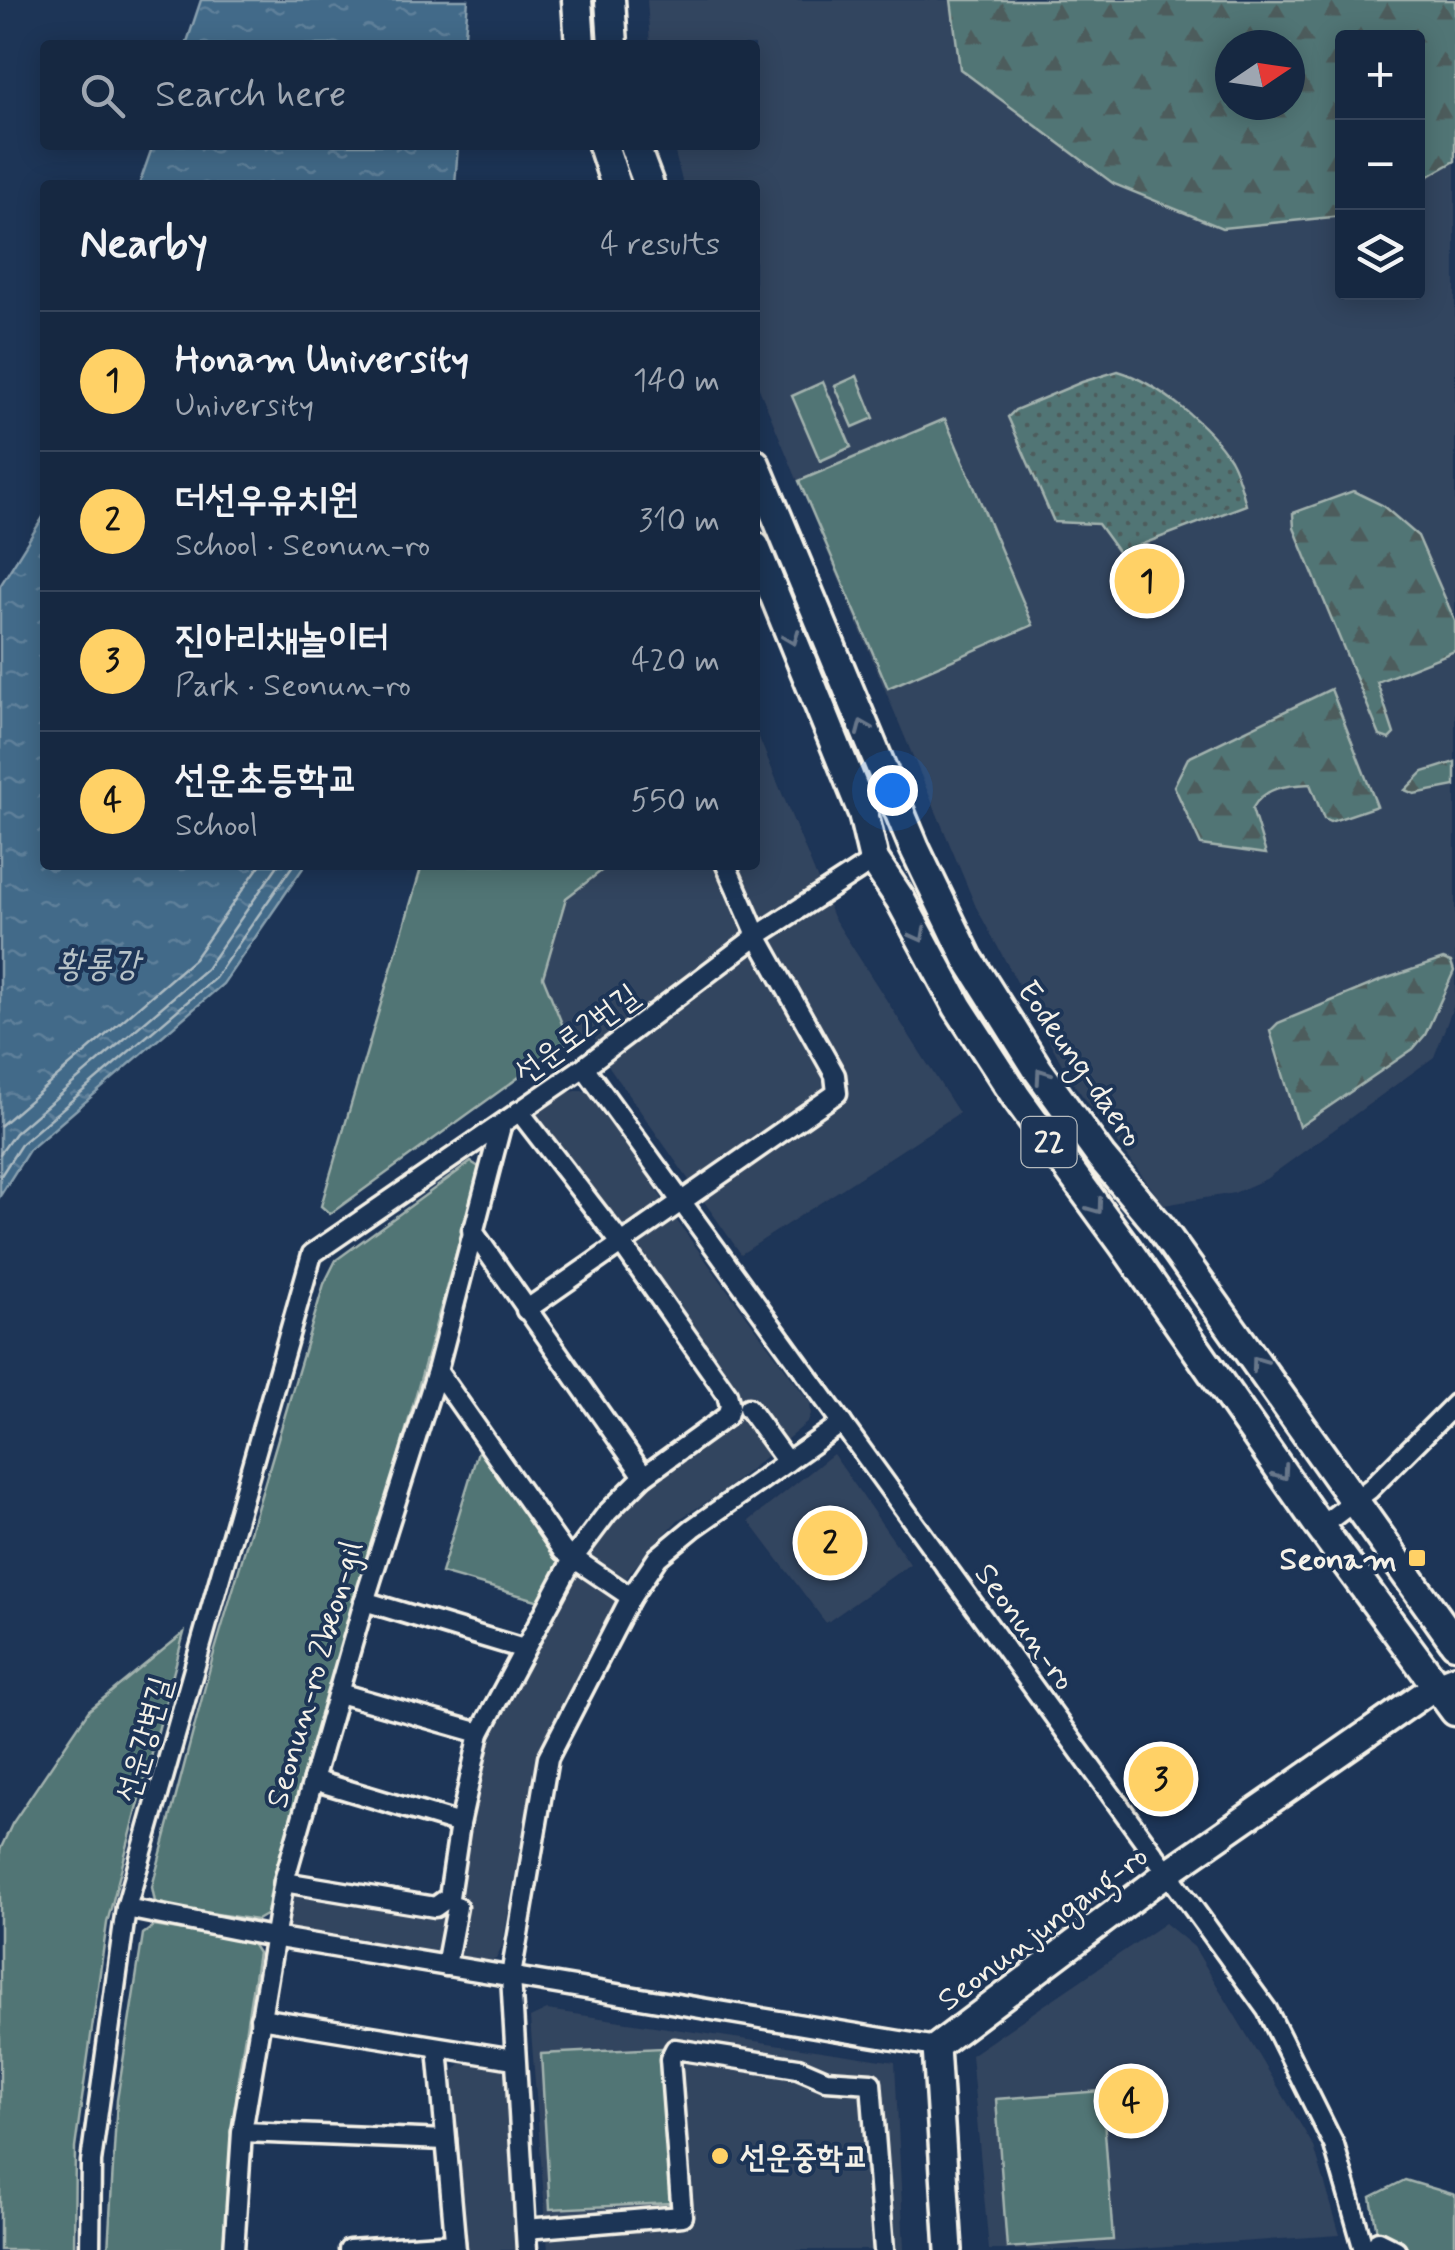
<!DOCTYPE html>
<meta charset="utf-8">
<style>
:root{--surface:#162841;--page:#1f3048;--text:#f1f3f6;--muted:#9ea6b1;--line:#35445a;--accent:#ffd166}
body{margin:0;font-family:Mynerve,"Poor Story",sans-serif;background:var(--page);color:var(--text)}
.controls{position:absolute;right:30px;top:30px;display:grid;overflow:hidden;border-radius:10px;box-shadow:0 5px 25px #0003}
.controls button{width:90px;height:90px;display:grid;place-items:center;padding:0;border:0;border-bottom:2px solid var(--line);background:var(--surface);color:var(--text);font:50px sans-serif}
.compass{position:absolute;left:1215px;top:30px;width:90px;height:90px;border-radius:50%;background:var(--surface);box-shadow:0 5px 25px #0003;rotate:77deg}
.you{position:absolute;left:892px;top:790px;width:35px;height:35px;margin:-25px;border:8px solid #fff;border-radius:50%;background:#1a73e8;box-shadow:0 0 0 15px #1a73e833}
.badge{display:grid;place-items:center;width:65px;height:65px;border-radius:50%;background:var(--accent);color:#111;font-size:32px;font-weight:700}
.pin{position:absolute;translate:-50% -50%;border:5px solid #fff;box-shadow:0 2px 10px #0006}
.list{margin:0;padding:0;list-style:none}
h2{display:flex;justify-content:space-between;align-items:center;height:130px;margin:0;padding:0 40px;font-size:42px}
h2 small{font-size:32px;font-weight:400;color:var(--muted)}
.list li{display:grid;grid-template-columns:65px 1fr auto;gap:30px;align-items:center;box-sizing:border-box;height:140px;padding:0 40px;border-top:2px solid var(--line)}
.list b{display:block;font-size:38px;white-space:nowrap}
.list p{margin:0;font-size:32px;white-space:nowrap;color:var(--muted)}
.list em{font-size:32px;font-style:normal;color:var(--muted)}
.icon{flex:none;width:55px;height:55px;fill:none;stroke:currentColor;stroke-width:2;stroke-linecap:round;stroke-linejoin:round}
.map{position:relative;flex:none;width:1455px;height:2250px;overflow:hidden}
.search{position:absolute;background:var(--surface);box-shadow:0 5px 25px #0003;left:40px;top:40px;width:720px;height:110px;display:flex;align-items:center;gap:25px;box-sizing:border-box;padding:0 35px;border-radius:10px;color:var(--muted);font-size:38px}
.panel{position:absolute;background:var(--surface);box-shadow:0 5px 25px #0003;left:40px;top:180px;width:720px;height:690px;border-radius:10px}
.map>svg:first-child{display:block}
.built{fill:#33445e;fill-rule:evenodd}
.grass{fill:url(#grass-dots);stroke:#a2b2ae;stroke-width:2.5}
.forest{fill:url(#forest-firs);stroke:#a2b2ae;stroke-width:2.5;fill-rule:evenodd}
.green{fill:#517474;stroke:#a2b2ae;stroke-width:2.5}
.water{fill:url(#water-ripples);stroke:#89a0af;stroke-width:2.5}
.lines{fill:none;stroke-linecap:round;stroke-linejoin:round}
.shore{stroke:#adbbc2;stroke-width:2.5}
.street-casing{stroke:#f4f1e8;stroke-width:25}
.secondary-casing{stroke:#f4f1e8;stroke-width:32}
.primary-casing{stroke:#f4f1e8;stroke-width:35}
.street{stroke:#1d3557;stroke-width:18}
.secondary{stroke:#1d3557;stroke-width:25}
.primary{stroke:#1d3557;stroke-width:28}
.oneway{stroke:#68778a}
.poi-dot{fill:#ffd166;stroke:#1d3557;stroke-width:4}
.labels{text-anchor:middle;stroke-width:8;stroke-linejoin:round;paint-order:stroke}
.shield{fill:#1d3557;stroke:#b4b9bc;stroke-width:2.5}
.shield-label{font-size:30px;font-weight:bold;fill:#f4f1e8}
.street-label{font-size:32px;fill:#f4f1e8;stroke:#1d3557}
.poi-label{font-size:32px;font-weight:bold;fill:#f4f1e8;stroke:#1d3557;text-anchor:end}
.water-label{font-size:35px;font-style:italic;fill:#b6c2c7;stroke:#1d3557}
</style>
<div class="map">
<svg width="1455" height="2250" viewBox="0 0 1455 2250">
<defs>
<pattern id="grass-dots" width="8" height="8" patternUnits="userSpaceOnUse" patternTransform="scale(2.5)"><rect width="8" height="8" fill="#517474"/><path d="M2 2h.1M6 6h.1" fill="none" stroke="#4d5c5b" stroke-width="1.8" stroke-linecap="round"/></pattern>
<pattern id="forest-firs" width="22" height="20" patternUnits="userSpaceOnUse" patternTransform="scale(2.5)"><rect width="22" height="20" fill="#517474"/><path d="M5 1l3.5 6h-7zM16 11l3.5 6h-7z" fill="#4d5c5b"/></pattern>
<pattern id="water-ripples" width="26" height="14" patternUnits="userSpaceOnUse" patternTransform="scale(2.5)"><rect width="26" height="14" fill="#426a89"/><path d="M2 4q2-2 4 0t4 0M15 11q2-2 4 0t4 0" fill="none" stroke="#5e809a"/></pattern>
</defs>
<rect width="100%" height="100%" fill="#1d3557"/>
<filter id="ink" filterUnits="userSpaceOnUse"><feTurbulence type="fractalNoise" baseFrequency=".01" numOctaves="2"/><feDisplacementMap in="SourceGraphic" scale="20" xChannelSelector="R" yChannelSelector="G"/><feConvolveMatrix kernelMatrix="1 2 1 2 8 2 1 2 1" color-interpolation-filters="sRGB"/></filter>
<g filter="url(#ink)">
<!-- built -->
<g class="built">
<path d="M647,0H1391L1455,24V1002L1434,1057L1266,1179L1234,1193L1164,1205L1070,1079L976,907L755,379V185H683L673,145H755V45H650ZM1342,38H1418V292H1342ZM1230,45H1290V105H1230Z"/>
<path d="M755,728L833,917L959,1113L741,1254L610,1068L592,1033L573,1046L569,1041L543,978L566,898L609,865H755Z"/>
<path d="M576,1091H587L621,1136L677,1221L810,1403L811,1415L808,1422L725,1490L678,1520L631,1571L536,1758L502,1947L496,1959L488,1962L291,1931L285,1919L289,1898L299,1891L449,1911L484,1741L563,1588L616,1511L658,1475L733,1422L740,1411L739,1393L725,1372L537,1120L538,1110L562,1094Z"/>
<path d="M833,1454L910,1564L826,1623L749,1521Z"/>
<path d="M1165,1923L1194,1947L1314,2147L1340,2235L1123,2250H989L971,2055Z"/>
<path d="M547,2010L895,2062L904,2250H548L530,2018Z"/>
<path d="M492,2058L505,2070L517,2250H460L450,2075L463,2060Z"/>
</g>
<!-- grass -->
<path class="grass" d="M1118,371C1156,382 1209,425 1230,459C1238,473 1242,490 1246,505L1119,553L1098,524L1054,522L1008,417L1015,410L1082,382Z"/>
<!-- forest -->
<g class="forest">
<path d="M951,0H1455V161L1418,182V38H1342V216L1222,228L1114,184L960,69ZM1290,45V105H1230V45Z"/>
<path d="M1353,491L1382,505L1418,536L1455,621V651L1377,682L1394,734L1389,739L1380,736L1294,528L1293,513Z"/>
<path d="M1331,689L1377,806L1330,822L1324,819L1310,784C1286,785 1264,787 1252,809L1266,854L1201,845L1174,786L1188,758Z"/>
<path d="M1455,762V786L1414,794L1405,790L1423,772Z"/>
<path d="M1443,959L1451,962L1454,971L1425,1035L1413,1049L1299,1127L1270,1031L1278,1023L1382,980Z"/>
</g>
<!-- green -->
<g class="green">
<path d="M857,376L874,418L853,427L835,386Z"/>
<path d="M823,382L851,447L820,461L792,396Z"/>
<path d="M945,419L1033,625L888,688L799,481Z"/>
<path d="M422,865H609L566,898L543,977L569,1041L330,1214L321,1206Z"/>
<path d="M471,1162L479,1167L470,1204L269,1913L257,1920L163,1906L155,1902L152,1887L212,1660L324,1284L336,1260Z"/>
<path d="M479,1448L560,1559L540,1601L441,1573Z"/>
<path d="M184,1633L107,1923L75,2148L74,2250H0V1850L12,1824L89,1710Z"/>
<path d="M154,1926L251,1942L258,1953L238,2078L227,2250H108L117,2100L143,1934Z"/>
<path d="M662,2048L671,2203L550,2209L541,2054Z"/>
<path d="M1102,2091L1113,2240L1007,2248L996,2099Z"/>
<path d="M1405,2180L1455,2195V2250H1380L1371,2197Z"/>
</g>
<!-- water -->
<g class="water">
<path d="M201,0H468L464,45H186Z"/>
<path d="M153,145H458L455,185H139Z"/>
<path d="M45,514V865H305L223,984L29,1150L0,1196V586Z"/>
</g>
<g class="lines">
<!-- shore -->
<g class="shore">
<path d="M0,1126L194,959L260,865"/>
<path d="M0,1154L15,1133L206,969L278,865"/>
<path d="M0,1177L22,1143L215,978L293,865"/>
</g>
<!-- street casing -->
<g class="street-casing">
<g id="street">
<path d="M584,1067L1267,2010L1334,2145L1364,2250"/>
<path d="M472,1230L644,1476"/>
<path d="M526,1310L837,1093L835,1075L757,936L726,865"/>
<path d="M437,1371L563,1551L631,1597"/>
<path d="M748,1408L787,1462"/>
<path d="M1320,1527L1370,1489L1455,1404"/>
<path d="M364,1601L524,1649"/>
<path d="M339,1693L480,1733"/>
<path d="M313,1780L460,1824"/>
<path d="M284,1882L435,1907L449,1897L460,1824L480,1733L574,1557L607,1513L644,1476L727,1416L730,1406L727,1394L621,1243L519,1111"/>
<path d="M126,1908L273,1937L936,2047"/>
<path d="M446,1966L457,1907"/>
<path d="M260,2018L514,2059"/>
<path d="M438,2048L456,2250"/>
<path d="M242,2132L446,2140"/>
<path d="M526,2229L682,2216L670,2059L675,2049L798,2068L826,2080L871,2083L884,2250"/>
<path d="M1378,2241L1396,2250"/>
<path d="M90,2250L91,2162L126,1908L312,1254L584,1067L757,936L874,860"/>
<path d="M234,2250L242,2132L284,1881L365,1599L437,1371L501,1126"/>
<path d="M349,2250L455,2243"/>
<path d="M527,2250L511,1976L548,1758L631,1597L658,1557L693,1528L842,1423"/>
</g>
</g>
<!-- secondary casing -->
<g class="secondary-casing">
<path id="secondary" d="M949,2250L936,2047L1167,1873L1437,1685L1455,1678"/>
</g>
<!-- primary casing -->
<g class="primary-casing">
<g id="primary">
<path d="M577,0L580,45"/>
<path d="M610,0L613,45"/>
<path d="M603,145L616,185"/>
<path d="M634,145L649,185"/>
<path d="M755,464L915,849L967,957L1038,1070L1101,1157L1160,1227L1455,1643"/>
<path d="M755,547L863,813L874,860L900,899L958,1007L1017,1098L1124,1245L1320,1527L1455,1711"/>
</g>
</g>
<!-- street -->
<use href="#street" class="street"/>
<!-- secondary -->
<use href="#secondary" class="secondary"/>
<!-- primary -->
<use href="#primary" class="primary"/>
</g>
<!-- one-way arrows -->
<defs><path id="oneway-chevron" d="M-2-3.5L2.5 0L-2 3.5" fill="none" stroke-width="1.6" stroke-linecap="round" stroke-linejoin="round" transform="scale(2.5)"/></defs>
<g class="oneway">
<use href="#oneway-chevron" transform="translate(792 638) rotate(68)"/>
<use href="#oneway-chevron" transform="translate(863 727) rotate(-113)"/>
<use href="#oneway-chevron" transform="translate(919 935) rotate(62)"/>
<use href="#oneway-chevron" transform="translate(1042 1075) rotate(-125)"/>
<use href="#oneway-chevron" transform="translate(1096 1207) rotate(54)"/>
<use href="#oneway-chevron" transform="translate(1258 1363) rotate(-126)"/>
<use href="#oneway-chevron" transform="translate(1282 1473) rotate(55)"/>
</g>
</g>
<!-- markers -->
<g class="poi-dot">
<rect x="1407" y="1548" width="20" height="20" rx="5"/>
<circle cx="720" cy="2156" r="10"/>
</g>
<g class="labels">
<!-- shield labels -->
<rect class="shield" x="1021.5" y="1117" width="55" height="50" rx="8"/>
<g class="shield-label">
<text x="1049" y="1152">22</text>
</g>
<!-- street labels -->
<g class="street-label">
<text transform="translate(576 1033) rotate(-36)" y="11">선운로2번길</text>
<text transform="translate(1081 1063) rotate(55)" y="11">Eodeung-daero</text>
<text transform="translate(1026 1626) rotate(54)" y="11">Seonun-ro</text>
<text transform="translate(313 1674) rotate(-74)" y="11">Seonun-ro 2beon-gil</text>
<text transform="translate(143 1739) rotate(-74)" y="11">선운강변길</text>
<text transform="translate(1042 1927) rotate(-37)" y="11">Seonunjungang-ro</text>
</g>
<!-- poi labels -->
<g class="poi-label">
<text x="1397" y="1569">Seonam</text>
<text x="740" y="2167" text-anchor="start">선운중학교</text>
</g>
<!-- water labels -->
<g class="water-label">
<text x="98" y="975">황룡강</text>
</g>
</g>
</svg>
<div class="controls">
<button>+</button>
<button>−</button>
<button><svg class="icon" aria-label="layers" viewBox="0 0 24 24"><path d="M12 4l9 5-9 5-9-5zM3 14l9 5 9-5"/></svg></button>
</div>
<svg class="compass" viewBox="-18 -18 36 36"><path d="M0-13l5 13h-10z" fill="#e53935"/><path d="M0 13l5-13h-10z" fill="#9ea6b1"/></svg>
<div class="you"></div>
<div class="pin badge" style="left:1147px;top:581px">1</div>
<div class="pin badge" style="left:830px;top:1543px">2</div>
<div class="pin badge" style="left:1161px;top:1779px">3</div>
<div class="pin badge" style="left:1131px;top:2101px">4</div>
<div class="search"><svg class="icon" aria-label="search" viewBox="0 0 24 24"><circle cx="10" cy="10" r="6"/><path d="M15 15l6 6"/></svg>Search here</div>
<section class="panel">
<h2>Nearby<small>4 results</small></h2>
<ul class="list">
<li><span class="badge">1</span><div><b>Honam University</b><p>University</p></div><em>140 m</em></li>
<li><span class="badge">2</span><div><b>더선우유치원</b><p>School · Seonun-ro</p></div><em>310 m</em></li>
<li><span class="badge">3</span><div><b>진아리채놀이터</b><p>Park · Seonun-ro</p></div><em>420 m</em></li>
<li><span class="badge">4</span><div><b>선운초등학교</b><p>School</p></div><em>550 m</em></li>
</ul>
</section>
</div>
